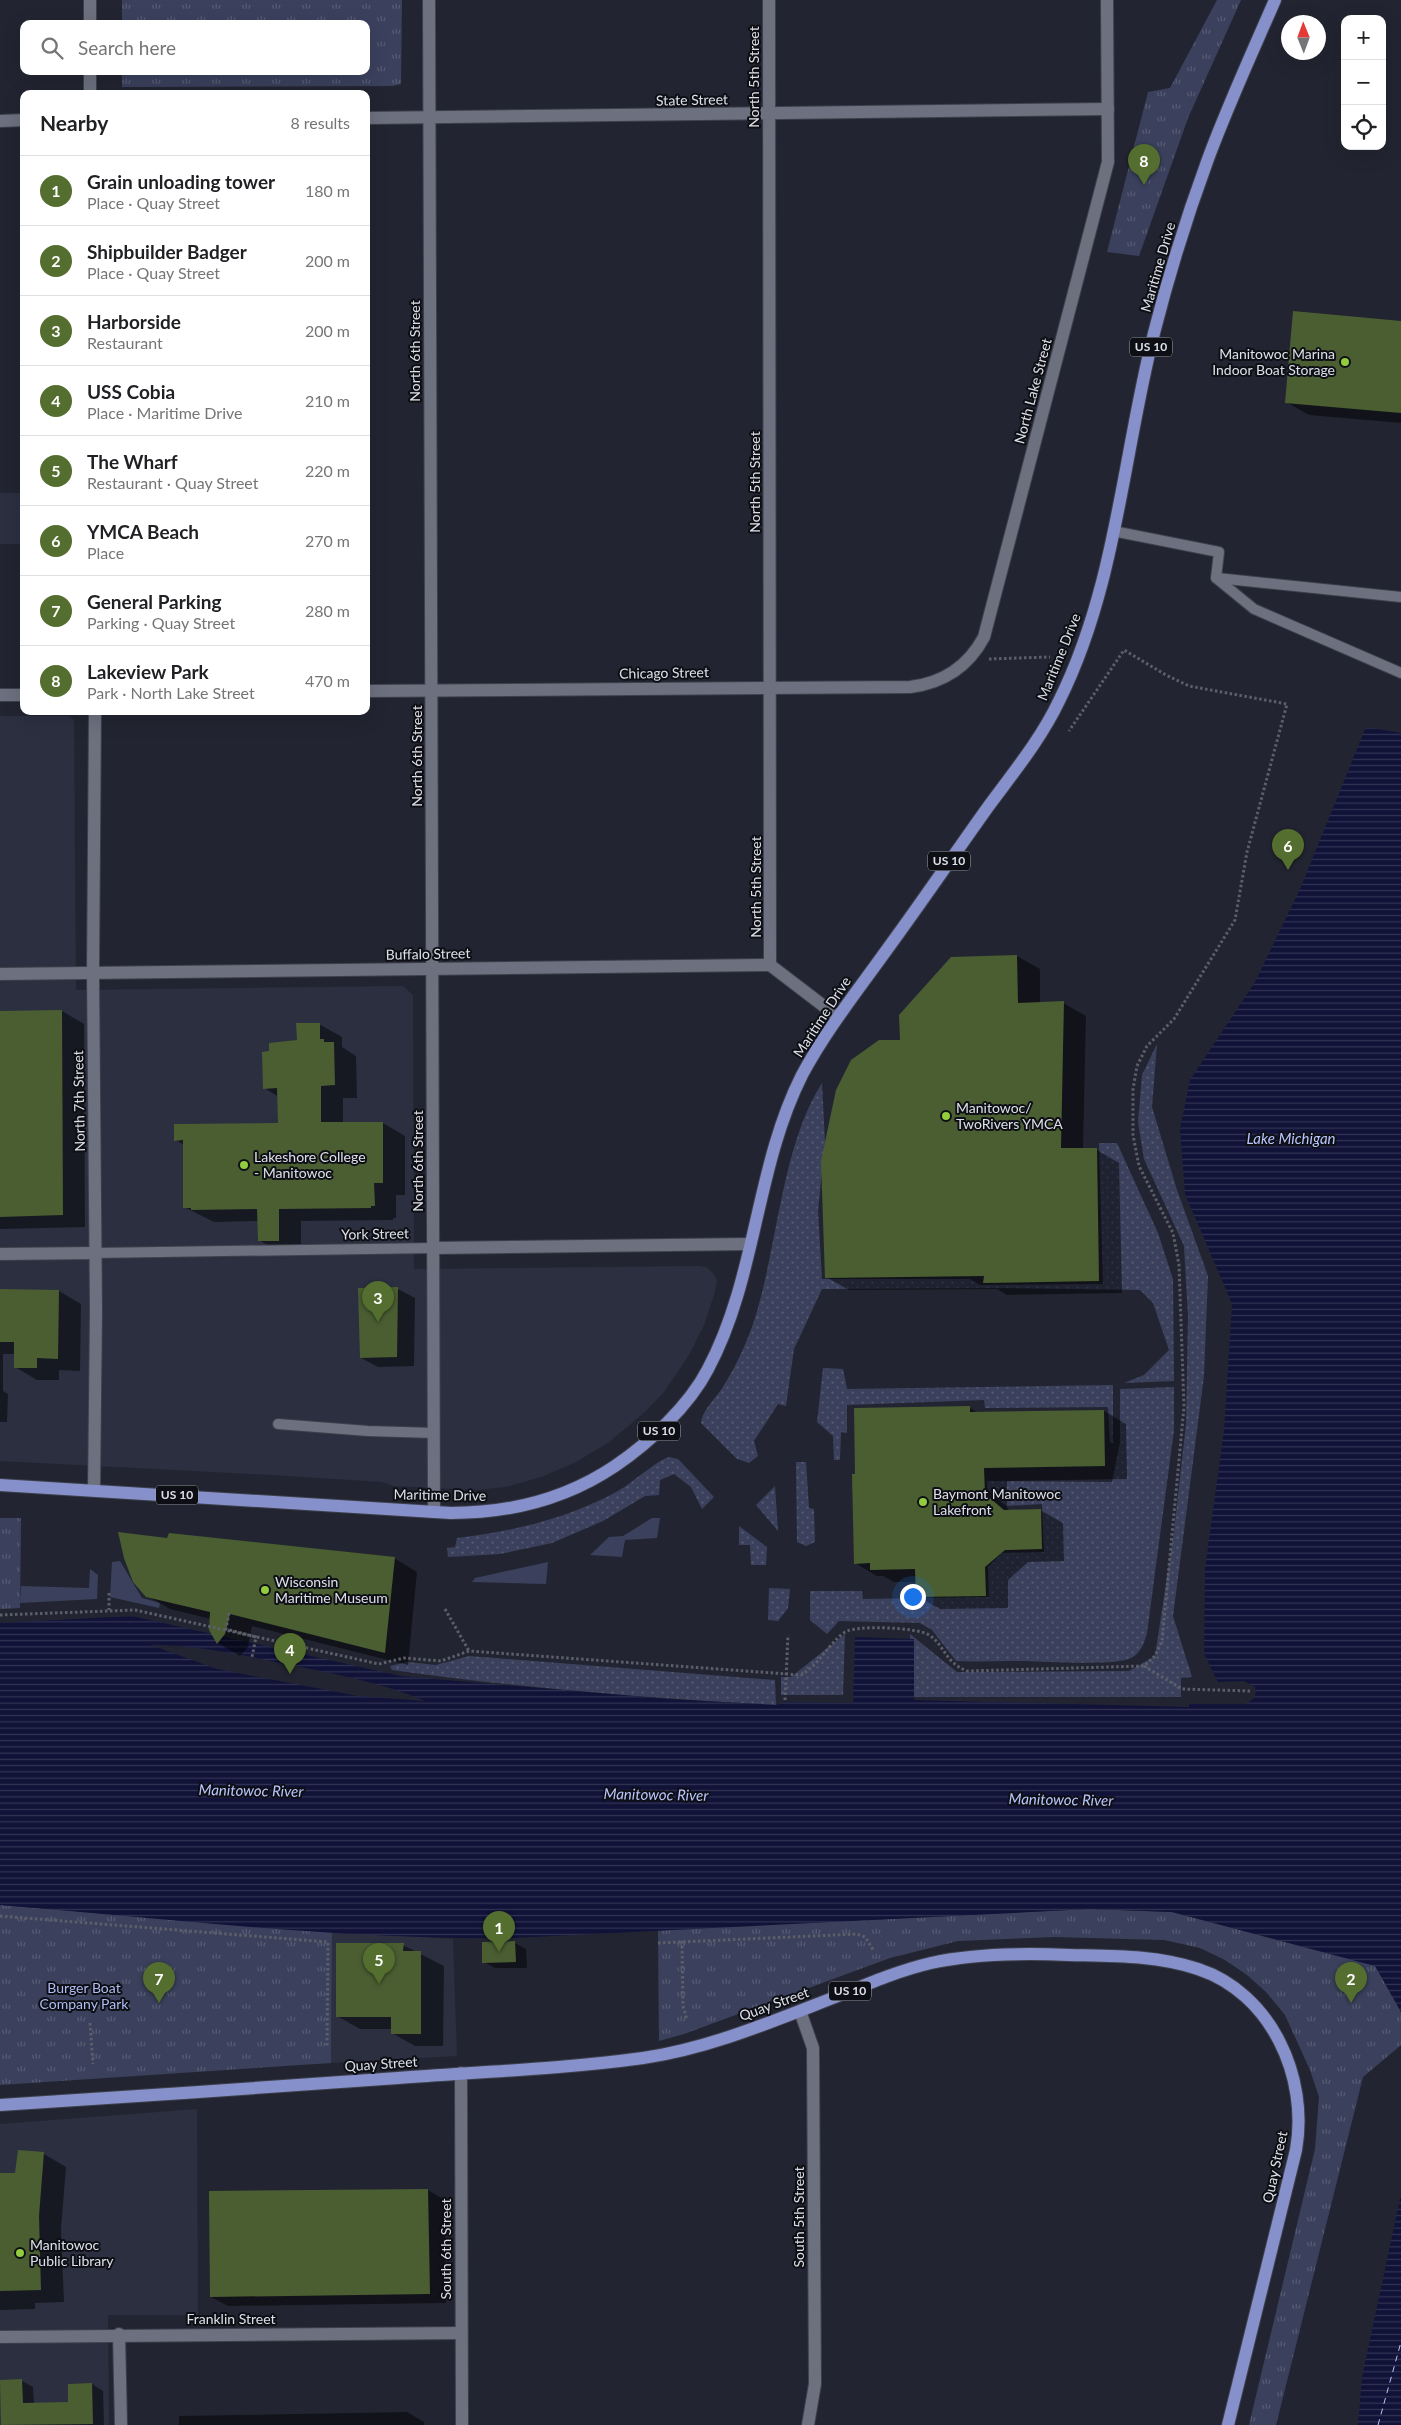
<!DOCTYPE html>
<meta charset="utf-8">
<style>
:root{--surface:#fff;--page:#f2f2f2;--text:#202124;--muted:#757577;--line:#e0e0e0;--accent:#546e2f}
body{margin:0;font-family:Lato,sans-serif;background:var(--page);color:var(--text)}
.controls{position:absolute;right:15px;top:15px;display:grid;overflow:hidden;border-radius:10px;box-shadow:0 5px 20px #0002}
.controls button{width:45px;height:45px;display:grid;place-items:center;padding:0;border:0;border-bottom:1px solid var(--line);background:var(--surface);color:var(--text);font:25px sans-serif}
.compass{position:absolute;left:1281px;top:15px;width:45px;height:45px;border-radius:50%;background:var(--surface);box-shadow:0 5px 20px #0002;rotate:359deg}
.you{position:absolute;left:912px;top:1596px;width:18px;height:18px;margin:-12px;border:4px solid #fff;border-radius:50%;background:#1a73e8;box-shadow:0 0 0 8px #1a73e833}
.badge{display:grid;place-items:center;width:32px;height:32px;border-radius:50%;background:var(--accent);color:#fff;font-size:16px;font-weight:700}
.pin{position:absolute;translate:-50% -41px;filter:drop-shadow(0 1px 2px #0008)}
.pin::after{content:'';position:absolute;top:26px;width:18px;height:15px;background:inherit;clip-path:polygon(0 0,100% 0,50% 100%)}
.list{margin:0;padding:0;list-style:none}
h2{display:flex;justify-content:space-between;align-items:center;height:65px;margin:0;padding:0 20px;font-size:21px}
h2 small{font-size:16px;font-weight:400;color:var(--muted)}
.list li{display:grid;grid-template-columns:32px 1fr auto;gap:15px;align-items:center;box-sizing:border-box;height:70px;padding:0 20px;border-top:1px solid var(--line)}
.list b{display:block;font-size:19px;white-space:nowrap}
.list p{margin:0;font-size:16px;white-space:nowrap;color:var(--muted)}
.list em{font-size:16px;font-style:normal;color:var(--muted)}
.icon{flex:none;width:28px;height:28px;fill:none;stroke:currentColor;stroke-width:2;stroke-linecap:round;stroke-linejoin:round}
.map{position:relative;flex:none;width:1401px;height:2425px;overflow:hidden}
.search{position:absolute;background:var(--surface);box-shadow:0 5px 20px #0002;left:20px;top:20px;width:350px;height:55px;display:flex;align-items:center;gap:12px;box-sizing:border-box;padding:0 18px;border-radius:10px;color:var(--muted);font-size:19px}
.panel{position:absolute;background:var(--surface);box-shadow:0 5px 20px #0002;left:20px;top:90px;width:350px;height:625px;border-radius:10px}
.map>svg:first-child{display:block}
.built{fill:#2b2f40}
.grass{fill:url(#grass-dots)}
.park{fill:url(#park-tufts)}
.garden{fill:#3b415d}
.water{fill:url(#water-rules);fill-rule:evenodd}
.shadow{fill:#0007}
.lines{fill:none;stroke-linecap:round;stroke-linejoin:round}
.ferry{stroke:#b9c5fd;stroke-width:1;stroke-dasharray:6 5;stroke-linecap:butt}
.building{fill:#4a5e32}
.service-casing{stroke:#3e404b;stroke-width:12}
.minor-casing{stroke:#3e404b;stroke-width:14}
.primary-casing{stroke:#3e404b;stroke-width:14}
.path{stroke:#5c5f6a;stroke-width:3;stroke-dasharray:2.5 2.5;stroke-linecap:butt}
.service{stroke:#6d707f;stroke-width:10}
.minor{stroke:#6d707f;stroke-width:12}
.primary{stroke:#8690cb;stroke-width:12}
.path-bridge{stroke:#5c5f6a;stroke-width:3;stroke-dasharray:2.5 2.5;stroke-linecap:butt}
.poi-dot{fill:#93cd3d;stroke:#0d0f14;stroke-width:2}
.labels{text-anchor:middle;stroke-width:4;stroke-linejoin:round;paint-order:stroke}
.shield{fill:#0d0f14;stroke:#9fa1a9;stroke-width:1}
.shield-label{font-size:12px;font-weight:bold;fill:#dee0e9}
.street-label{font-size:14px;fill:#dee0e9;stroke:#0d0f14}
.poi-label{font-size:14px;fill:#dee0e9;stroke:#0d0f14;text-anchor:start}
.park-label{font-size:14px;fill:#afbbf3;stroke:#0d0f14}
.water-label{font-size:15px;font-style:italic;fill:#b9c5fd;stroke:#0d0f14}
</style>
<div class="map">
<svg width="1401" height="2425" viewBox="0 0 1401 2425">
<defs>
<pattern id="grass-dots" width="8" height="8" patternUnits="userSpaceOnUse" patternTransform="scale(1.25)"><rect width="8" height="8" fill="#3b415d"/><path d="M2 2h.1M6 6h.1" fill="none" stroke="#575c74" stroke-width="1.8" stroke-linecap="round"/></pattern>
<pattern id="park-tufts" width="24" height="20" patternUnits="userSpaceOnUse" patternTransform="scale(1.25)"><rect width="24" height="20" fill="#3b415d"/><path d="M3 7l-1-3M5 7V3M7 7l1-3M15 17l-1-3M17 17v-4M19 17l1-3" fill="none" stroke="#575c74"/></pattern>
<pattern id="water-rules" width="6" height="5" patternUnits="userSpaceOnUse" patternTransform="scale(1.25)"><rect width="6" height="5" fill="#101237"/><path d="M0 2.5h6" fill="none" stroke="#323454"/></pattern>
</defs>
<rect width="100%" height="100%" fill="#222531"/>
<!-- built -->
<g class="built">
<rect x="0" y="493" width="24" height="51"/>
<path d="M0,716H69L74,720L76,990L403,986L413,995L414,1269L698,1266L706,1267L714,1274L717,1281L715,1292L704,1325L689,1355L664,1392L646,1411L608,1443L576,1462L544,1476L506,1487L475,1490L393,1486L382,1482L271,1475L0,1461Z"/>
<path d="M332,1932L453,1939L457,2056L331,2063Z"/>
<path d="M197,2109L198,2315H108L109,2425H0V2124Z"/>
</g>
<!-- grass -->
<g class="grass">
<path d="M1157,1044L1152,1107L1177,1190L1208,1276L1204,1376L1173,1616L1192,1677L1181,1678V1697H909L910,1634L957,1672L1129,1671L1155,1656L1174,1531L1186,1424L1188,1316L1184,1246L1144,1159L1138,1122L1142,1075Z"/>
<path d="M822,1083L825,1142L818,1211L822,1279H970L980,1285L1103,1284L1099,1143H1117L1158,1233L1173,1279L1174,1381L1124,1383L1144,1375L1169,1350L1153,1303L1140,1290L999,1288L822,1289L794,1349L786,1406L778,1404L754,1441L758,1456L749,1463L737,1459L701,1423C703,1408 717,1398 724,1385C735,1368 745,1346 752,1327C778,1251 780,1149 822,1083Z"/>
<path d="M823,1368L843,1369L847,1389L1113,1385V1443L1110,1442L1108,1407L985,1408L984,1400L847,1405V1433L841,1432L840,1460H834L833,1436L817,1422Z"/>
<path d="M1174,1387V1430L1147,1633C1144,1643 1141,1653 1131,1658C1114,1667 1033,1660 1009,1661C991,1661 974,1662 956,1661L932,1630L920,1623L839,1621L827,1634L810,1620V1591H862L863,1599L989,1597L988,1567L1002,1553L1044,1552L1042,1504L1006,1506L988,1490L987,1481L1112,1482L1120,1442V1389Z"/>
<path d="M669,1457L678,1459L714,1497L702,1509L691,1487L674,1474L660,1480L659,1495L645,1496L603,1521L552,1543L500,1554L448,1557L447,1548L455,1547L457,1538C514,1531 567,1519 618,1491C633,1482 647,1469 662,1460Z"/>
<path d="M796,1462H806L809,1508L814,1509L815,1542L806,1546L797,1542Z"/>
<path d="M775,1486L778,1531L756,1505Z"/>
<path d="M739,1526L767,1547L766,1565H751L750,1545H739Z"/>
<path d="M769,1588L790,1589L788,1608L778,1621L768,1620Z"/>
<path d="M845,1634L843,1695H781V1677H791Z"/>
<path d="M469,1656L775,1680L776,1705C648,1698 520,1688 392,1670L390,1666L407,1662L436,1665Z"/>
</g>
<!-- park -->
<g class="park">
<path d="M122,0H402L401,84L393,86L122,87V71H366V24H122Z"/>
<path d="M1217,0H1241L1188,118L1139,256L1107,252L1148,92L1170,88Z"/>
<path d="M0,1518H21L20,1608L0,1609Z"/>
<path d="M0,1905L332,1932L331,2063L0,2085Z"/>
<path d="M1090,1909L1172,1912L1376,1966L1401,2012V2045L1363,2077L1276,2425H1249L1315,2149L1319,2097L1310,2070L1285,2015L1266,1992L1247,1975L1225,1960L1200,1948L1164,1940L1055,1937L958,1941L890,1958L684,2034L659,2041L658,1930Z"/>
</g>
<!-- garden -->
<g class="garden">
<path d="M652,1518H660L657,1538L625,1540L622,1557L590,1555L609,1537L623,1536Z"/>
<path d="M120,1561L142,1598L160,1603L159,1608L110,1597L112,1562Z"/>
<path d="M548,1562L546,1584L472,1582L475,1578Z"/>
<path d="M90,1569L98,1575L97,1599L20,1603L21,1586L89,1588Z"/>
</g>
<!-- water -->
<g class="water">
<path d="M1366,727L1401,733V2012L1375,1966L1172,1912L1090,1909L514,1938C343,1940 171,1919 0,1905V1623L132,1616L401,1676L667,1699L776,1705L785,1702L853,1703L855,1637L914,1639V1700L1189,1707V1704H1245C1254,1700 1257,1696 1255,1687L1244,1681L1218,1682L1204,1654L1205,1569L1224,1430L1232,1304L1185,1194L1180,1129L1190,1080L1255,982L1300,889ZM151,1645C199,1645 248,1656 295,1666C339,1675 384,1683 425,1701L358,1696L217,1669Z"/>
<path d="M1401,2194V2425H1358L1362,2377Z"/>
</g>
<!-- shadow -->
<g class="shadow">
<path d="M1401,322V423L1309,415L1286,402Z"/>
<path d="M1017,956L1040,969V1003H1063L1086,1016L1083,1150H1097L1119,1163L1122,1293L1007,1295L997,1289L849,1290L826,1277L901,1041Z"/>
<path d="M62,1011L84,1024L85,1227L0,1229V1012Z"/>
<path d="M319,1024L342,1037V1047L356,1056L357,1098H343V1123H383L405,1136V1195H396V1218H393V1220L301,1221V1253H281L259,1240V1221L214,1222L184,1207V1145L176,1140L279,1124V1097L264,1088L270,1053L298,1041Z"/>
<path d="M360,1289H398L415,1298L414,1366L378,1367L361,1358Z"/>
<path d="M0,1290L59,1291L81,1304L80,1371L59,1370V1380H37L15,1367V1354H3V1391L8,1394L7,1422H0Z"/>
<path d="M970,1408L980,1414L1104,1411L1126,1424L1127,1479L1007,1481V1508L1011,1511L1040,1510L1063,1523L1064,1561L1028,1562L1008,1580V1608L940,1609L917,1596V1582H894L883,1576H877L855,1563L857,1475Z"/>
<path d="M168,1539L394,1558L417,1572L408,1665L252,1626L248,1647L240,1656L218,1643L210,1630L211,1619L170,1609L147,1596Z"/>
<path d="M484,1943H515L526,1949L527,1968H495L484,1962Z"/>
<path d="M403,1945L444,1966L443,2046H415L392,2033V2029H360L337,2016Z"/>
<path d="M44,2154L66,2167L61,2229L64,2302L35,2303V2309L0,2310V2174H16Z"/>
<path d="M428,2190L445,2200L446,2303L228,2306L211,2297Z"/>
<path d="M1,2381H22L33,2387L34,2404L69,2403L92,2384L103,2391L104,2425H2Z"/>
<path d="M407,2412L424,2422V2425H179V2416Z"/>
</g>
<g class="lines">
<!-- ferry -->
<path class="ferry" d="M1378,2425L1401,2342"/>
</g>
<!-- building -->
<g class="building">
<path d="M1293,311L1401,321V413L1285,403Z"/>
<path d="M1017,955L1018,1003L1064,1001L1061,1148H1097L1099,1281L983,1283L984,1276L825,1278L821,1161L836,1090L851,1060L879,1040H900L899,1015L951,957Z"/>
<path d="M62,1010L63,1215L0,1217V1011Z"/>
<path d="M296,1023H320V1039H324V1042H334L335,1085L321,1086V1122H383V1183H374L375,1206H371V1208L279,1209V1241H258L257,1209L191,1210V1208H183V1140L174,1141V1124L278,1123L277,1088L263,1089L262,1052L269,1051V1043L297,1040Z"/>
<path d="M398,1287L397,1357L360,1358L358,1288Z"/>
<path d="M0,1289L59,1290L58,1359L37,1358V1368H14V1342H0Z"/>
<path d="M970,1406V1412L1104,1410L1105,1466L984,1468L985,1494L1004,1510L1041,1509L1042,1549L1005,1550L985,1567L986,1596L916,1597L915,1569L870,1570V1563L854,1564L852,1474H855L854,1408Z"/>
<path d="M118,1532L167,1538L169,1533L395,1557L385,1653L230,1614L225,1634L217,1644L209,1630L210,1612L146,1597L133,1582L124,1558Z"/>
<path d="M515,1941L516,1962L482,1963V1942Z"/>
<path d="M336,1943H404L403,1951H421V2034H391V2017H336Z"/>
<path d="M18,2150L44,2152L39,2216L41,2290L0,2291V2173H15Z"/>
<path d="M428,2189L430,2294L210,2297L209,2191Z"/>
<path d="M22,2379L23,2403L68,2402V2384L92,2383L93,2424L1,2425L0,2380Z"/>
</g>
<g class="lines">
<!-- service casing -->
<g class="service-casing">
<g id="service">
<path d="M1113,531L1219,552L1216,578"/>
<path d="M1216,578L1254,609L1401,673"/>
<path d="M1217,578L1401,597"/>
<path d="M95,1253L433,1248"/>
<path d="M278,1424L368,1431L434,1433"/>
</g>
</g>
<!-- minor casing -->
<g class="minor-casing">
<g id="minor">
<path d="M90,0V24"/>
<path d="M429,0L434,1512"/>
<path d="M769,0L770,965"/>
<path d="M90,94V71"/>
<path d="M366,118L1108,109"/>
<path d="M0,121L24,120"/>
<path d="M366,691L910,687C943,683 968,667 984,637L1108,162L1107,0"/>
<path d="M0,695H24"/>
<path d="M0,974L770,965L838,1017"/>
<path d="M433,1248L750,1244"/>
<path d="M0,1254L95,1253"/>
<path d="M94,1490L96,1311L93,973L95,711"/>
<path d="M800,2011L813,2048L815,2384L808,2425"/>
<path d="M461,2073L462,2425"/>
<path d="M119,2334L121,2425"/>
<path d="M0,2337L461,2333"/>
</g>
</g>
<!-- primary casing -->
<g class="primary-casing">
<g id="primary">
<path d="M0,1485L451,1513C509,1513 566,1499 615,1466C649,1443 689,1406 708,1369C757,1277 755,1168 802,1075C825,1032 855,994 883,955C919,906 953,856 988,807C1013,773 1041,739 1059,701C1116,587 1123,455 1154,333C1169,274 1187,216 1208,159C1228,105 1252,53 1275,0"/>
<path d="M0,2105C133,2097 265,2087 398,2078C478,2072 563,2069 643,2058C712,2048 778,2019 843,1994C872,1982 901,1970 931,1963C975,1953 1024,1953 1069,1955C1111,1956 1156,1955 1198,1969C1271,1993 1309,2077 1296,2150L1228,2425"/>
</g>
</g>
<!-- path -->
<g class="path">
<path d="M989,659L1050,657"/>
<path d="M109,1593V1610"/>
<path d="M445,1609L469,1651"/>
<path d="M0,1615L135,1610L379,1664L404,1658L441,1661L469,1651L801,1675C820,1664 828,1644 845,1632C856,1625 917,1627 929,1635C945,1645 944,1662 967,1671L1144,1666L1155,1656L1162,1641L1184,1407L1179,1265L1173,1233L1139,1166L1133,1135V1089L1137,1066L1147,1046L1174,1019L1235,920L1247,852L1287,704L1189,686L1166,675L1124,650L1069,731"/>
<path d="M1144,1666L1182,1689L1251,1691"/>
<path d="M785,1700L788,1635"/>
<path d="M0,1916L328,1942L327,2047"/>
<path d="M682,1941L683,2006L687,2020"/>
<path d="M658,1943L857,1934L865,1937L874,1951"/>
<path d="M90,2023L93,2064"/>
</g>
<!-- service -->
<use href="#service" class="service"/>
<!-- minor -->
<use href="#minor" class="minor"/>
<!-- primary -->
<use href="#primary" class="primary"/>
<!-- path-bridge -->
<path class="path-bridge" d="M229,1613L226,1629L256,1637L252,1657"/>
</g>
<!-- markers -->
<g class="poi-dot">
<circle cx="1345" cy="362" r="5"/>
<circle cx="946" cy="1116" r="5"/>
<circle cx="244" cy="1165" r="5"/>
<circle cx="923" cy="1502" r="5"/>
<circle cx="265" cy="1590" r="5"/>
<circle cx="20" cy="2253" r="5"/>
</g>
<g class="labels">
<!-- shield labels -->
<g class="shield">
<rect x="1130" y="337.5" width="42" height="19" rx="4"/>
<rect x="928" y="851.5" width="42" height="19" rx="4"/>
<rect x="638" y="1421.5" width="42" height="19" rx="4"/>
<rect x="156" y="1485.5" width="42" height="19" rx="4"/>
<rect x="829" y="1981.5" width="42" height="19" rx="4"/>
</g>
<g class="shield-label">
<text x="1151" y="351">US 10</text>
<text x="949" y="865">US 10</text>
<text x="659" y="1435">US 10</text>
<text x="177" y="1499">US 10</text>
<text x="850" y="1995">US 10</text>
</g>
<!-- street labels -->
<g class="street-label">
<text transform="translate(754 77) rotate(-90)" y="5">North 5th Street</text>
<text transform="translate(692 100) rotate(-1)" y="5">State Street</text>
<text transform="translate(1158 267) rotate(-74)" y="5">Maritime Drive</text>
<text transform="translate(415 351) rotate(-90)" y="5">North 6th Street</text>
<text transform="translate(1033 391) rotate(-75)" y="5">North Lake Street</text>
<text transform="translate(755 482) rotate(-90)" y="5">North 5th Street</text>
<text transform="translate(1059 657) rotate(-68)" y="5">Maritime Drive</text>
<text transform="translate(664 673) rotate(-1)" y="5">Chicago Street</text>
<text transform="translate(417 756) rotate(-90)" y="5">North 6th Street</text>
<text transform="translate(756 887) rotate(-90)" y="5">North 5th Street</text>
<text transform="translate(428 954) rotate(-1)" y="5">Buffalo Street</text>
<text transform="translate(822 1017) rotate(-57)" y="5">Maritime Drive</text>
<text transform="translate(79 1101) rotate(-91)" y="5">North 7th Street</text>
<text transform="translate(418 1161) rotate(-90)" y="5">North 6th Street</text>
<text transform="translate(375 1234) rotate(-1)" y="5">York Street</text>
<text transform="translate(440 1495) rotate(1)" y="5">Maritime Drive</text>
<text transform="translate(774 2004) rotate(-20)" y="5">Quay Street</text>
<text transform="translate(381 2064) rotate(-4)" y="5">Quay Street</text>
<text transform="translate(1275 2167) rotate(-78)" y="5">Quay Street</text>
<text transform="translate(799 2217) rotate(-90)" y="5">South 5th Street</text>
<text transform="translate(446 2249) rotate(-90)" y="5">South 6th Street</text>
<text x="231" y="2324">Franklin Street</text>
</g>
<!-- poi labels -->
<g class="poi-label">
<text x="1335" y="359" text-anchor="end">Manitowoc Marina<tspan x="1335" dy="16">Indoor Boat Storage</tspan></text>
<text x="956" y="1113">Manitowoc/<tspan x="956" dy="16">TwoRivers YMCA</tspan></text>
<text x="254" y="1162">Lakeshore College<tspan x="254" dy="16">- Manitowoc</tspan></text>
<text x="933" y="1499">Baymont Manitowoc<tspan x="933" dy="16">Lakefront</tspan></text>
<text x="275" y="1587">Wisconsin<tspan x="275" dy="16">Maritime Museum</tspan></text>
<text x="30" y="2250">Manitowoc<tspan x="30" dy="16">Public Library</tspan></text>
</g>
<!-- park labels -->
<g class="park-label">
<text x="84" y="1993">Burger Boat<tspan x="84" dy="16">Company Park</tspan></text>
</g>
<!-- water labels -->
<g class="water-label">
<text x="1291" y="1144">Lake Michigan</text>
<text transform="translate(251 1791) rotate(1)" y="5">Manitowoc River</text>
<text transform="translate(656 1795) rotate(1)" y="5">Manitowoc River</text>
<text transform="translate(1061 1800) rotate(1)" y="5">Manitowoc River</text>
</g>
</g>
</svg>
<div class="controls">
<button>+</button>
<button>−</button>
<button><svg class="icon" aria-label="locate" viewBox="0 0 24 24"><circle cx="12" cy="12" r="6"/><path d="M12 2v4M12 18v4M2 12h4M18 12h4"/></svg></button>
</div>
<svg class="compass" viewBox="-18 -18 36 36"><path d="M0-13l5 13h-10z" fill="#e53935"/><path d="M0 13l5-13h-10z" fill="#757577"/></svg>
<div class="you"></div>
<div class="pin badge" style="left:499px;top:1952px">1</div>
<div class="pin badge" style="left:1351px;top:2003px">2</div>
<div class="pin badge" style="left:378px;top:1322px">3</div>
<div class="pin badge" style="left:290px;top:1674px">4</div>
<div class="pin badge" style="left:379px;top:1984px">5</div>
<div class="pin badge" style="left:1288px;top:870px">6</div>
<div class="pin badge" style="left:159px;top:2003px">7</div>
<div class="pin badge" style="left:1144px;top:185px">8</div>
<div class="search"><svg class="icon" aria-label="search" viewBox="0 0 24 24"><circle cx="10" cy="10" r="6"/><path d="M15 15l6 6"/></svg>Search here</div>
<section class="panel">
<h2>Nearby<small>8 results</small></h2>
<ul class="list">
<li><span class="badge">1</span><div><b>Grain unloading tower</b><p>Place · Quay Street</p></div><em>180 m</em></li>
<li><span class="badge">2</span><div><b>Shipbuilder Badger</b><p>Place · Quay Street</p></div><em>200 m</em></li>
<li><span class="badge">3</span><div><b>Harborside</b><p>Restaurant</p></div><em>200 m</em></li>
<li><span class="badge">4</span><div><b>USS Cobia</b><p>Place · Maritime Drive</p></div><em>210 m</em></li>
<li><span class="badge">5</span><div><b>The Wharf</b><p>Restaurant · Quay Street</p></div><em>220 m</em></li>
<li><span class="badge">6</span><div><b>YMCA Beach</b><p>Place</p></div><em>270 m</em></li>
<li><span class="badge">7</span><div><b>General Parking</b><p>Parking · Quay Street</p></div><em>280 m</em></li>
<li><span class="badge">8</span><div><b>Lakeview Park</b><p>Park · North Lake Street</p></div><em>470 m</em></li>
</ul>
</section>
</div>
